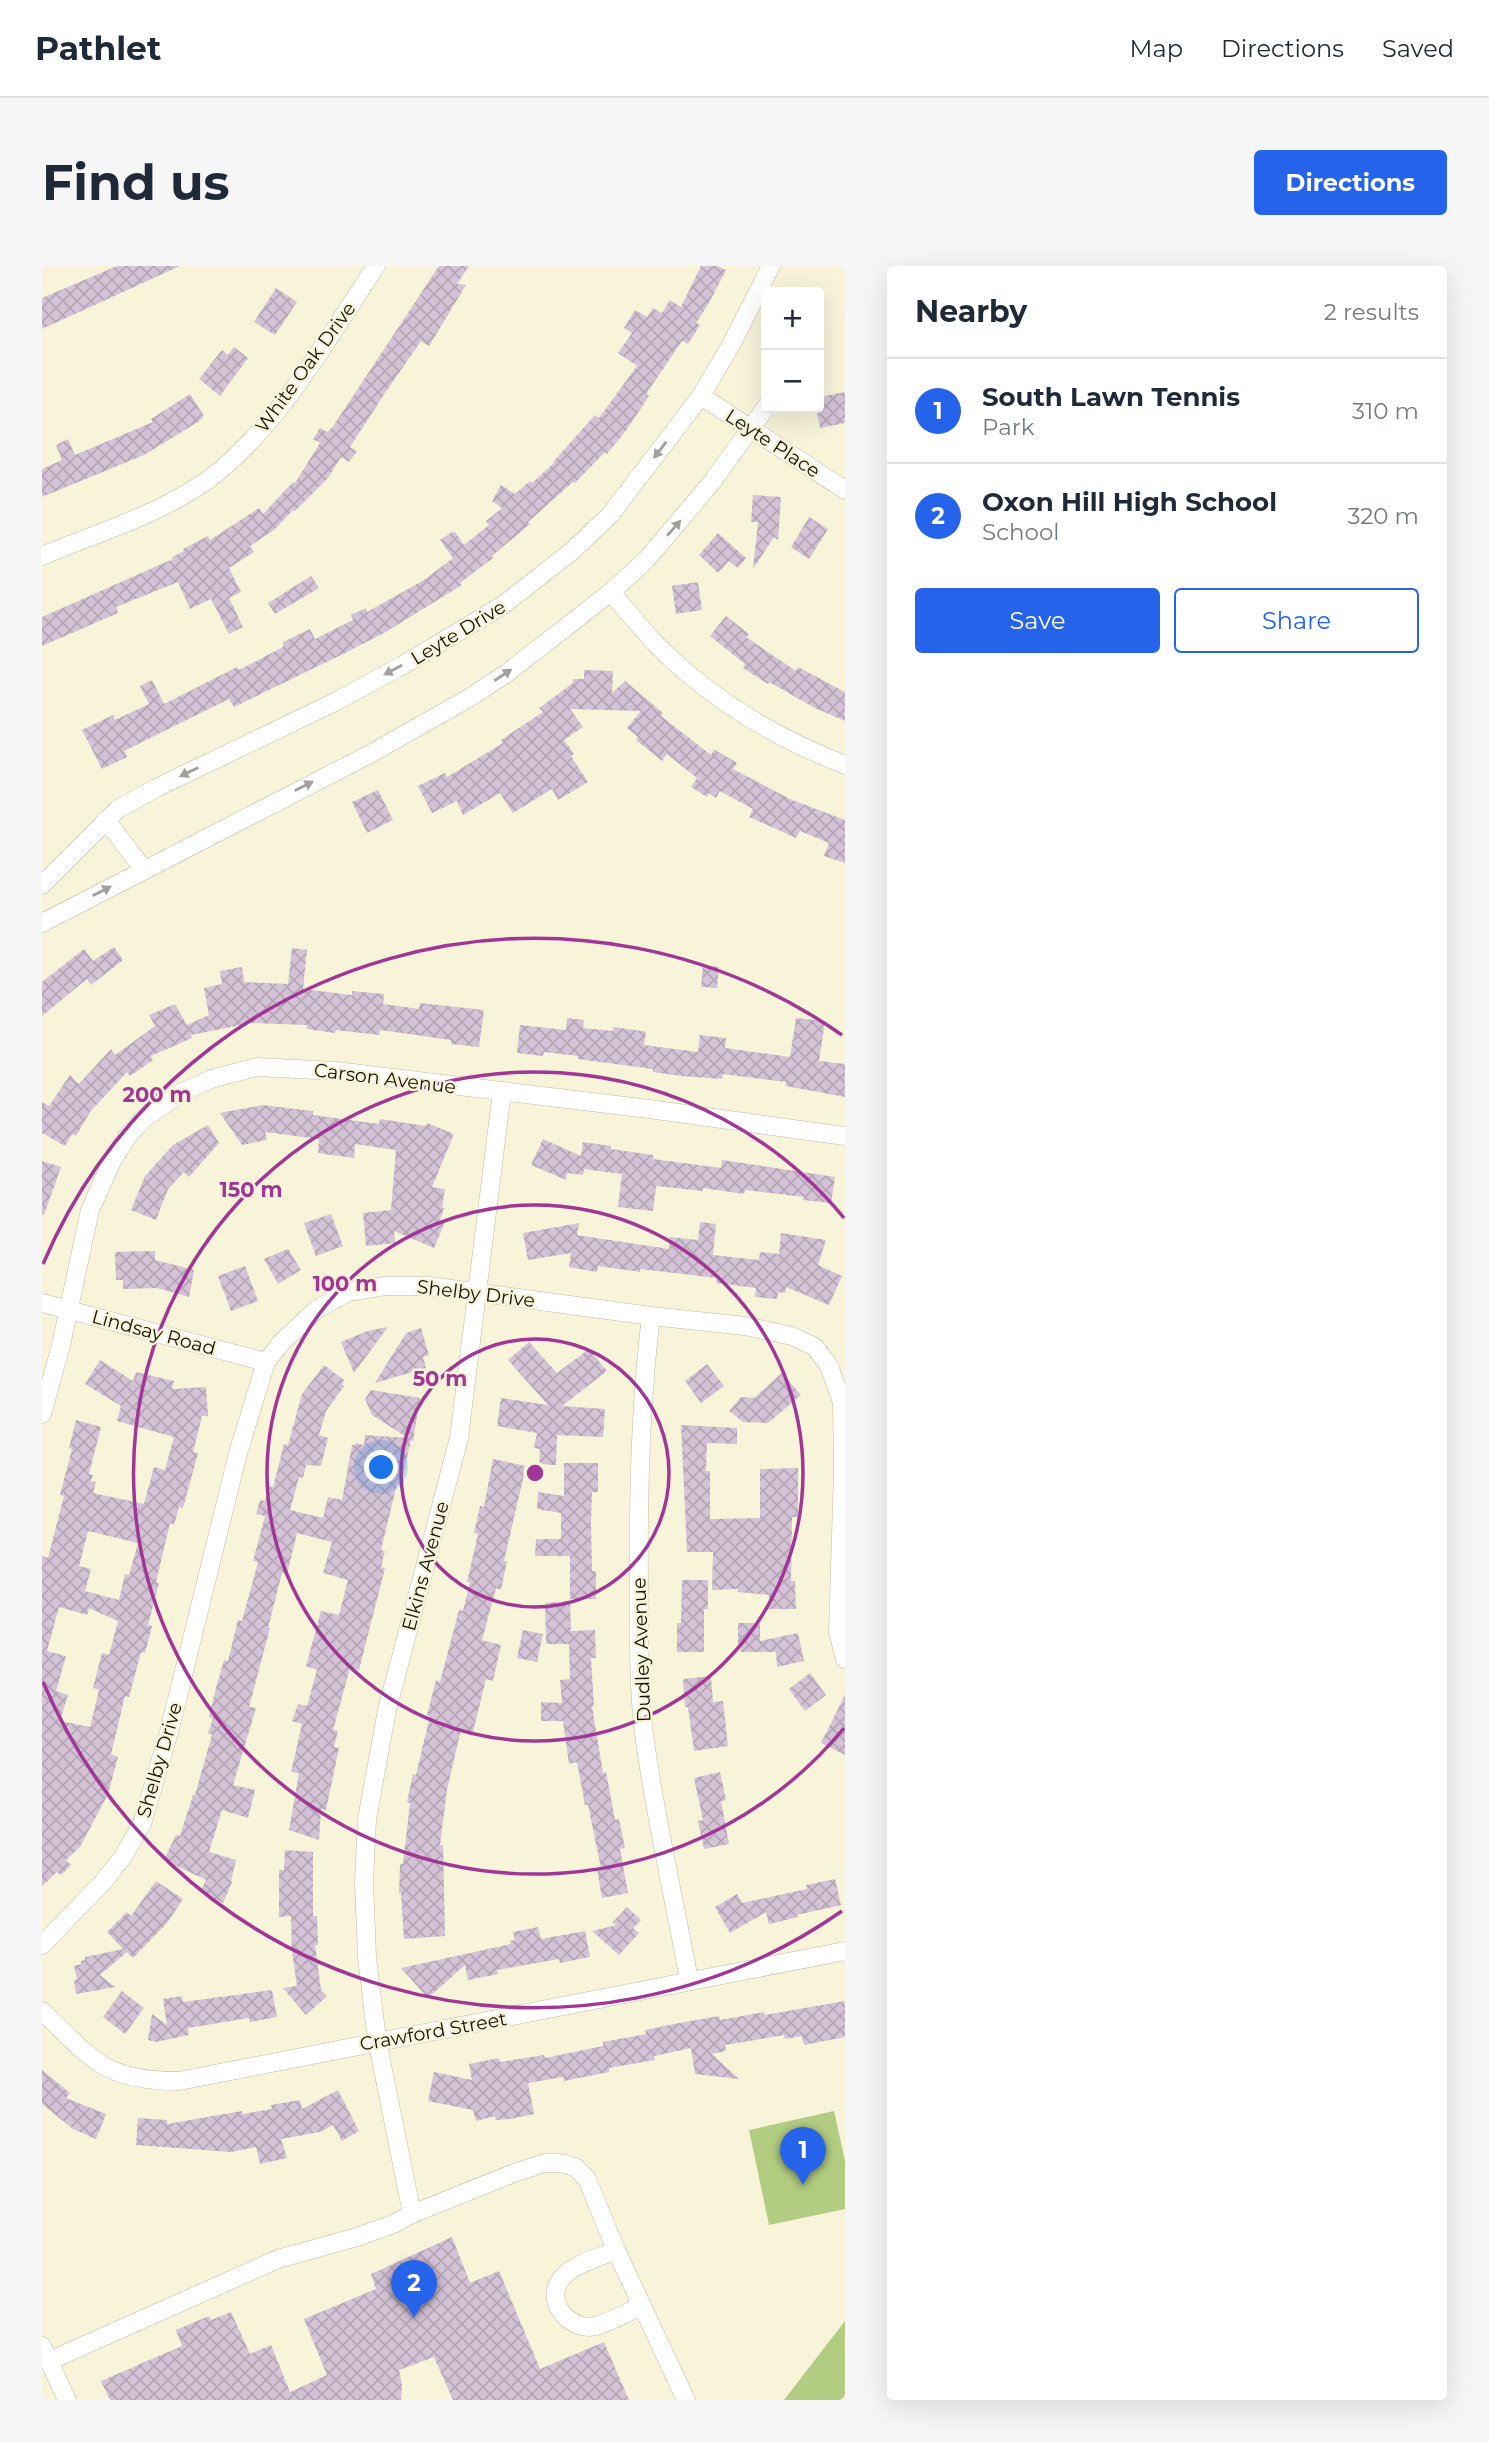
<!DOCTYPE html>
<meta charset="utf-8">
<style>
:root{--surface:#fff;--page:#f6f6f7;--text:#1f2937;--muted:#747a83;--line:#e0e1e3;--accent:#2563eb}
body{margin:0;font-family:Montserrat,sans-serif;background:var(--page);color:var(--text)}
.controls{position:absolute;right:21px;top:21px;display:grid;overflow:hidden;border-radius:7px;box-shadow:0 7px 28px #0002}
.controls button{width:63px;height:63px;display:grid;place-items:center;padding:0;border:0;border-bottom:2px solid var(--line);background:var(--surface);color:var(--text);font:35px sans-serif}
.you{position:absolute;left:340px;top:1202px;width:24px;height:24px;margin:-18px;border:5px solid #fff;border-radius:50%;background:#1a73e8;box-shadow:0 0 0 10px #1a73e833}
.badge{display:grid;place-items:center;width:46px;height:46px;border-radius:50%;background:var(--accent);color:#fff;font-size:23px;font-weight:700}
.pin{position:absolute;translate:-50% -58px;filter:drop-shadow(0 2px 4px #0008)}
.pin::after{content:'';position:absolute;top:37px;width:24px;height:21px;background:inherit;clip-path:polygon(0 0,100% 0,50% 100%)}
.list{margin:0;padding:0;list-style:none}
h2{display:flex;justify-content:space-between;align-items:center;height:91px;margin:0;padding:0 28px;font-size:30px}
h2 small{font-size:23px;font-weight:400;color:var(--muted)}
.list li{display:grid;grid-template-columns:46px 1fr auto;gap:21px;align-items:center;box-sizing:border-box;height:105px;padding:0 28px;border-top:2px solid var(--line)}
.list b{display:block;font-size:26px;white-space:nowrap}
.list p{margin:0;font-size:23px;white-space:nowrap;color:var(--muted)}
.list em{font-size:23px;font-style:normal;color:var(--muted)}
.actions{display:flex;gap:14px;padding:21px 28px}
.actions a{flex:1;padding:16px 0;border:2px solid var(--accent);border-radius:7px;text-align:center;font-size:24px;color:var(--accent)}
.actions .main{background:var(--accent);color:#fff}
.map{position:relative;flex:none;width:803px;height:2134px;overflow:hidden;border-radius:7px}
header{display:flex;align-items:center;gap:42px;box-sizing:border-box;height:98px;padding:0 35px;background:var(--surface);border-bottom:2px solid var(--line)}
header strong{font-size:33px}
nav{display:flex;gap:38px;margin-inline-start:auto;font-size:24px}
.intro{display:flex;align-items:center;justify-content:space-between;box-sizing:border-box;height:168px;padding:0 42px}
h1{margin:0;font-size:49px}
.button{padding:18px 32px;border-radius:7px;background:var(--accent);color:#fff;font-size:24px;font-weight:700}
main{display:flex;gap:42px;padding:0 42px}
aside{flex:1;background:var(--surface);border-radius:7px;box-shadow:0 7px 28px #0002}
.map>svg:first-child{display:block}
.park{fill:#b2cc81}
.building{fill:url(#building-cross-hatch);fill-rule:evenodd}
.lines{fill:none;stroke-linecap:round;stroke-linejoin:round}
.minor-casing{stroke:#c1bda5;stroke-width:19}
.minor{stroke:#fff;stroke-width:18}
.oneway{fill:#a1a09d}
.ring{fill:none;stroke:#a13697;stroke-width:3.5}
.labels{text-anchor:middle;stroke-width:5;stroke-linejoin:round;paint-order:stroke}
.street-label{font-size:19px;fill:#141209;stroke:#f8f4da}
.centre{fill:#a13697;stroke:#f8f4da;stroke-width:3.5}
.ring-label{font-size:21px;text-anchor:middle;font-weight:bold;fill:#a13697;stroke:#f8f4da;stroke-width:5;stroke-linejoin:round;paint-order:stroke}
</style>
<header>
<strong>Pathlet</strong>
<nav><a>Map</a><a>Directions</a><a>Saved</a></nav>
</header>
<div class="intro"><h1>Find us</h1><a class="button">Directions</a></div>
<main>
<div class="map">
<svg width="803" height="2134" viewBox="0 0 803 2134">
<defs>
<pattern id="building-cross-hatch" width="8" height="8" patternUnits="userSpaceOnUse" patternTransform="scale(1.75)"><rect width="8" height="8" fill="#d4c2d6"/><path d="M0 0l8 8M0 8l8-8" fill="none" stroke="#b5a6b6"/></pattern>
</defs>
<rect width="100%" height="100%" fill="#f8f4da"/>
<!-- park -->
<g class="park">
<path d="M792,1845L803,1895V1943L727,1959L707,1864Z"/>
<path d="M803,2055V2134H742Z"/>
</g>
<!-- building -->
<g class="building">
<path d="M75,0H138L0,63V32Z"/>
<path d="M397,0H427L415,18L424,19L387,80L379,75L345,124L308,181L315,185L307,196L299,191L286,212L253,245L251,244L232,264L208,280L212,286L187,302L199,326L187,332L201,361L187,368L169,333L148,343L136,316L74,341L76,347L0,380V351L131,293L130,291L142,285L141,283L166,270L168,274L217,242L221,248L251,216L253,217L278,177L271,173L278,162L285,166L290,162Z"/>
<path d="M659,0H675L684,4L667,37L654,57L658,59L646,78L640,75L604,128L607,130L583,166L565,188L563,186L533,217L531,216L486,256L488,258L450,290L451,292L418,317L420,319L342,367L301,388L192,441L187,433L82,485L85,491L60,503L59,501L40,464L71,449L73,454L107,438L98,420L110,414L122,438L195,401L197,404L241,381V376L268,363L273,373L311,354L309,349L324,342L325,346L382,314L411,292L398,274L410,266H413L422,279L447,259L444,255L460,242L450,235L459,219L473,228L488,215L490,217L512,197L511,196L553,149L557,152L595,100L576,87L590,67L582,62L593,44L605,51L611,42L620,47L628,34L639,41Z"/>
<path d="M234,22L255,36L233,69L212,56Z"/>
<path d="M192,81L206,92L178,130L157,113L180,84L186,89Z"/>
<path d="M803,126V157L778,162L774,142H777V131Z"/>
<path d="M148,128L162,150L156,156L102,189L0,231V203L20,194L14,179L26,173L33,189L111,156L109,153Z"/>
<path d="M711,229L739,231L736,274L732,271L711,303L716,256H709Z"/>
<path d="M767,251L786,263L767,293L749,281Z"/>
<path d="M676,267L704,292L696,302L687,295L676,307L657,289Z"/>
<path d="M269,310L277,322L233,348L226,337Z"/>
<path d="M656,316L660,344L634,348L630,320Z"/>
<path d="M684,350L707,368L704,371L754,405L756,401L803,426V455L773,442L727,416L726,418L701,402L703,398L668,370Z"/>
<path d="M542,404L571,405L570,427L583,415L621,447L619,450L669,489L672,483L695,497L691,503L748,533L803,554V597L782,590L787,577L758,565L754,572L707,551L711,543L678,525L674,532L667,527L665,531L649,521L655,512L625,488L620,495L594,474L596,471L585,462L599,445L528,443L541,461L522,474L532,488L529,490L546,516L516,534L510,523L471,547L458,527L421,549L415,535L390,547L376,520L403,507L405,511L461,477L459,474L501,446L497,442L531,417V413H542Z"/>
<path d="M336,524L351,554L325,567L310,536Z"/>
<path d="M72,681L81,694L49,719L45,713L0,750V716L42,683L51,695Z"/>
<path d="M250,682L265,684L261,723L310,729V725L342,728L341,738L377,743L378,737L442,744L437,781L409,778V774L338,764L337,769L294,764L293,767L265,763V759L209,757L149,769L150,772L109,790L111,794L88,810L85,806L48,846L34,870L30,868L23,880L0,867V836L7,840L28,809L37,818L69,783L73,789L113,760L107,749L133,738L145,759L167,749L162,722L180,718L178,705L200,701L202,716L246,718Z"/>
<path d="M661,699L677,701L675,722L659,721Z"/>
<path d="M525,752L542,754L541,762L571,765V761L600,765L604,766L602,779L656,786L658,769L684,772L683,782L748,791L754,752L783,755L777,795L803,798V831L744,820V816L681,808L680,813L639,810L611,806V803L536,793V790L502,786L501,790L475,787L478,759L524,764Z"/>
<path d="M220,839L271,845V849L337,858L338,853L384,860L385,857L412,868L390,921L403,923L400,941L402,942L398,954L403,956L392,982L352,965L353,977L324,980L321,947L349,944L354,884L313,878L312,892L276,887L277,873L223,866L225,874L200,879L178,847Z"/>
<path d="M166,859L177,877L147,911L142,906L126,923L114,954L89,944L103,910L131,879Z"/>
<path d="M501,873L539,890L541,876L569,880V883L611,889V893L679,902L680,894L793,911L789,937L761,934L762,931L703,924L702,928L661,922V925L614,920L611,945L576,941L580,908L542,903L541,909L525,907L524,914L489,899Z"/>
<path d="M0,895L19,901L2,949L0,948Z"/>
<path d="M289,948L301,980L274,990L262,957Z"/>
<path d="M658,956L674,958L671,989L717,994L718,986L737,988L739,967L784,974L776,999L800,1010L787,1039L744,1021L743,1027L736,1026L735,1033L713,1031L714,1022L674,1017L675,1012L598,1003V1006L556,1000L555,1006L527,1001L529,987L486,994L481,967L537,957L535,969L627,983L628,971L656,974Z"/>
<path d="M246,983L259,1004L236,1018L222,993Z"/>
<path d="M113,985V994L152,1004L147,1031L115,1022L81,1023V1014H74L73,986Z"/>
<path d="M203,1000L216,1035L189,1045L176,1010Z"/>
<path d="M346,1061L312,1107L299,1076L325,1065Z"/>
<path d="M379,1062L387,1089L381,1091L384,1102L333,1117L364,1067Z"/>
<path d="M487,1076L515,1107L547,1083L565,1105L520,1140L563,1143L561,1171L515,1169L514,1199L497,1198L498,1183L492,1182L495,1167L455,1160L459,1132L506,1139L466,1094Z"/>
<path d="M58,1094L91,1115L94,1106L132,1115L130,1123L164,1121L166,1150H160L151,1186L156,1187L141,1242L137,1241L132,1259L128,1257L114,1316L117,1317L106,1359L110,1360L103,1387L99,1386L87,1431L83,1430L69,1488L76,1491L66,1528L38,1581L24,1594L29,1599L19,1609L15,1606L0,1620V1290L6,1292L22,1230L18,1229L30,1183L27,1182L34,1154L59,1161L47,1208L51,1209L49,1215L54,1216L51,1227L102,1238L112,1201L123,1204L132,1171L75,1155L79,1140L43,1118ZM46,1265L96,1277L87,1309L83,1308L77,1334L43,1325L49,1303L37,1300ZM17,1341L45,1349L47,1342L76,1355L67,1389L60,1387L51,1422L57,1424L48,1461L18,1455L26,1429L14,1425L24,1390L5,1385Z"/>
<path d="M665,1098L682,1120L659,1137L643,1115Z"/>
<path d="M282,1099L302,1114L300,1119H303L284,1145L277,1169L286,1172L279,1200L264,1199L261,1212L257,1211L248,1244L281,1252L286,1231L300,1234L310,1179H313L314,1177L322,1179L323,1169L366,1172L330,1149L323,1133L329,1124L378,1132L371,1175L369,1174L359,1219L355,1218L339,1284L343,1285L339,1301L343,1302L317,1404L308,1402L291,1464L296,1465L292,1481L297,1482L284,1544L279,1543L277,1574L247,1564L257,1507L249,1506L260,1458L250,1455L256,1438L265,1440L275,1404L264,1400L279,1345L297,1349L306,1314L281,1307L290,1276L255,1267L245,1308L240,1307L226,1362H228L207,1441L214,1442L191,1519L213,1524L206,1552L180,1544L167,1586L194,1594L189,1615L190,1616L181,1637L158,1626L164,1614L122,1594L134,1569L138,1570L151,1529H153L170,1469L166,1467L171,1452L167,1451L174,1422L182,1394L186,1395L196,1354L200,1355L216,1296L211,1295L223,1250L214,1248L218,1234L223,1235L227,1220L231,1221L242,1178L246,1179L260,1128Z"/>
<path d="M740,1107L759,1129L726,1157L701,1156L687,1145L699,1131L712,1132Z"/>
<path d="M639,1159L695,1162V1178L665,1177L664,1205H668V1253L718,1252V1203L756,1202V1251H750L749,1315H753L754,1343H727V1329L696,1326V1323L670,1324L671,1286H645Z"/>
<path d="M451,1193L484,1200L462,1295H465L459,1324L454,1322L440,1374L459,1379L451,1415L444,1413L431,1466L419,1463L405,1524L398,1579H401L403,1670L362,1673L359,1627H357L358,1598H361L368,1537L365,1536L371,1508L374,1509L388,1450L385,1449L394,1414L398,1416L417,1344L421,1345L428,1316H425L436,1268L432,1267L438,1240L442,1241Z"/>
<path d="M522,1197H556V1226H550L549,1256L550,1305H554V1333H528V1290H493L494,1273H519V1247L495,1243L496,1226L522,1230Z"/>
<path d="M640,1314H666V1343H662V1386H635V1357H639Z"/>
<path d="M528,1335L529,1365L553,1364L554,1392H549L552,1440H550L561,1507L564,1506L573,1554L577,1553L583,1582L578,1583L586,1627L560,1632L555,1603L559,1602L546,1539H543L535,1496L527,1498L521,1455H499V1436L520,1437L518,1414L528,1413L527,1378H504L503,1337Z"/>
<path d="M696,1357H718V1375L756,1367L762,1395L735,1401L734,1386H699L698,1379L703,1378H696Z"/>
<path d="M481,1364L501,1368L495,1396L475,1392Z"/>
<path d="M768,1407L784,1429L763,1445L747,1423Z"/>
<path d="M660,1411H669L671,1436L681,1435L686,1480L652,1485L646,1441H643L641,1413Z"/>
<path d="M803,1429V1489L779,1477Z"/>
<path d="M678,1506L684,1534L679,1535L687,1578L662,1583L656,1555L661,1554L652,1512Z"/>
<path d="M243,1584L271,1586V1650H275L276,1679H273L279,1724L285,1730L264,1749L241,1722L255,1720L250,1686L249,1650L237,1651V1604H242Z"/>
<path d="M793,1613L799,1639L755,1649L756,1651L727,1658L724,1646L688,1667L673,1641L695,1628L700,1637L765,1623L764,1619Z"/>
<path d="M114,1615L141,1633L125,1657L91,1692L85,1686L58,1709L73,1721L34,1728L32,1714H35L32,1700L39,1698V1695L43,1694V1691L81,1683L65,1666L85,1646L89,1650Z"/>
<path d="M585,1641L599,1654L591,1662L597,1667L577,1689L550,1665L575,1659L570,1657Z"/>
<path d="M496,1661L499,1673L543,1665L548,1691L518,1697L517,1693L455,1704L456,1708L426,1714L423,1699L386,1732L359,1702L469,1678L468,1675L473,1674L471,1666Z"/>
<path d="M230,1724L235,1751L208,1756L207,1752L146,1762L147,1769L114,1776L106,1774L110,1748L125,1759L121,1733L140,1730L141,1736Z"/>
<path d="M80,1725L102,1742L83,1768L61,1751Z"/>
<path d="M803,1735V1771L762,1779L760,1770L743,1773L742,1769L683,1779L684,1785L670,1788L697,1813L653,1808L649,1782L612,1790L613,1794L567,1802V1806L522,1815L521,1811L486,1817L492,1848L468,1853L454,1854L453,1850L434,1855L431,1844L386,1835L392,1806L430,1814L427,1798L457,1792L458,1796L502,1789L503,1792L561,1780V1776L604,1768L603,1764L632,1758L677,1750L678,1754L722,1746L723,1749Z"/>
<path d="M0,1804L28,1827L24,1832L64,1848L54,1873L31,1863L0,1838Z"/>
<path d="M296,1824L317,1865L300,1875L291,1859L278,1866L239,1873L245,1892L218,1898L214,1881L189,1886L94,1879L96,1852L125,1854V1858L200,1845L201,1848L230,1843L229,1839L258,1834L260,1843Z"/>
<path d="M410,1971L428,2017L457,2005L498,2103L562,2076L587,2134H411L392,2091L357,2104L360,2119L359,2134H68L59,2115L140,2080L134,2064L167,2050L169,2054L189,2046L208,2088L229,2079L248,2126L285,2109L262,2053L334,2023L329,2008Z"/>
</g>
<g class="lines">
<!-- minor casing -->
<g class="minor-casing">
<g id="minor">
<path d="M659,130L803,224"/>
<path d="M0,290C50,269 106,252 152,223C226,178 286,72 334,0"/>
<path d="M569,326C584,344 599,362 615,379C669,434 732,471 803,499"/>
<path d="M64,554L102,604"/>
<path d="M0,619L76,543L114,522L295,435L361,399L461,339L529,286L568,249L659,130L690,77L729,0"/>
<path d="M0,657L328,488L427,432L465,407L569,326L605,293L670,216L724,141"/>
<path d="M0,1037L224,1096"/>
<path d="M609,1050C598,1140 596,1230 597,1320C597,1370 596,1419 602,1468C613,1551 632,1632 647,1714"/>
<path d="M0,1148L19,1079L48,944L70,895L85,871L101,853L139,827L169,813L215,801L294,805L607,843L803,870"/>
<path d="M0,1679L62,1615L80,1592L100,1558L127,1466L196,1187L224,1096L239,1077L275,1043L306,1026L343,1020H387L609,1050L703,1060L750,1070L773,1081L787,1100L800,1136L801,1206L796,1366L803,1393"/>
<path d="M0,1745C50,1793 62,1815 137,1815L803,1685"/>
<path d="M370,1948L472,1907L503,1897H519L533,1901L545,1913L574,1984L644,2134"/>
<path d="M574,1984C556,1992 527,1999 517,2016C504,2039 530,2066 554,2060C569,2056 585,2046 599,2040"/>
<path d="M0,2080L7,2095L236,1993L315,1971L351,1958L370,1948L335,1774L325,1691L322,1616L325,1553L345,1444L417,1172L460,825"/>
<path d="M7,2095L25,2134"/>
</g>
</g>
<!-- minor -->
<use href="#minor" class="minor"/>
</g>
<!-- one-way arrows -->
<defs><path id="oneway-solid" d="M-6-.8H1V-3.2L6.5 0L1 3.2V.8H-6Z" transform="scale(1.75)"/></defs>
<g class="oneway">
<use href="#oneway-solid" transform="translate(618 184) rotate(127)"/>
<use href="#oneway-solid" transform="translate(632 262) rotate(-49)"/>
<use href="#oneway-solid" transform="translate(351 404) rotate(152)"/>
<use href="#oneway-solid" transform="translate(461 409) rotate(-34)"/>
<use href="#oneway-solid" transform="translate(147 506) rotate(154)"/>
<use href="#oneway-solid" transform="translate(262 520) rotate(-27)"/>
<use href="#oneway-solid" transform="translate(60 625) rotate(-27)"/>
</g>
<!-- distance rings -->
<g class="ring">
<circle cx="493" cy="1207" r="134"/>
<circle cx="493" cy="1207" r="268"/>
<path d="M802 1462A401 401 0 1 1 802 952"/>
<path d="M800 1645A535 535 0 0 1 1 1416M1 998A535 535 0 0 1 800 769"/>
</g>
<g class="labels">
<!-- street labels -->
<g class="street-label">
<text transform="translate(263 101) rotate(-54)" y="7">White Oak Drive</text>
<text transform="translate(731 177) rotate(33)" y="7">Leyte Place</text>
<text transform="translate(416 366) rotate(-31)" y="7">Leyte Drive</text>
<text transform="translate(343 812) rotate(7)" y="7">Carson Avenue</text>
<text transform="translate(434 1027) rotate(7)" y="7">Shelby Drive</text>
<text transform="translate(112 1066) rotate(15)" y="7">Lindsay Road</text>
<text transform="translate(383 1300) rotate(-75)" y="7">Elkins Avenue</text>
<text transform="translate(599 1384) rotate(-92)" y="7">Dudley Avenue</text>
<text transform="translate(117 1494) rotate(-74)" y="7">Shelby Drive</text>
<text transform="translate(391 1765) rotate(-10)" y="7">Crawford Street</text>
</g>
</g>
<circle cx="493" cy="1207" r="10" class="centre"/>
<g class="ring-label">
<text x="115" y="836">200 m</text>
<text x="209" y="931">150 m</text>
<text x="303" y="1025">100 m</text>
<text x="398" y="1120">50 m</text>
</g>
</svg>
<div class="controls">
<button>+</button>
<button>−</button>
</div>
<div class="you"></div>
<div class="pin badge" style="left:761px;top:1919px">1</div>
<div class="pin badge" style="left:372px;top:2052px">2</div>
</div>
<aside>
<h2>Nearby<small>2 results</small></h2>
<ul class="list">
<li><span class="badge">1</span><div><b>South Lawn Tennis</b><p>Park</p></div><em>310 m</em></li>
<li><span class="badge">2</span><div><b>Oxon Hill High School</b><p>School</p></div><em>320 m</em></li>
</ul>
<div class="actions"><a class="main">Save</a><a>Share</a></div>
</aside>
</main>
